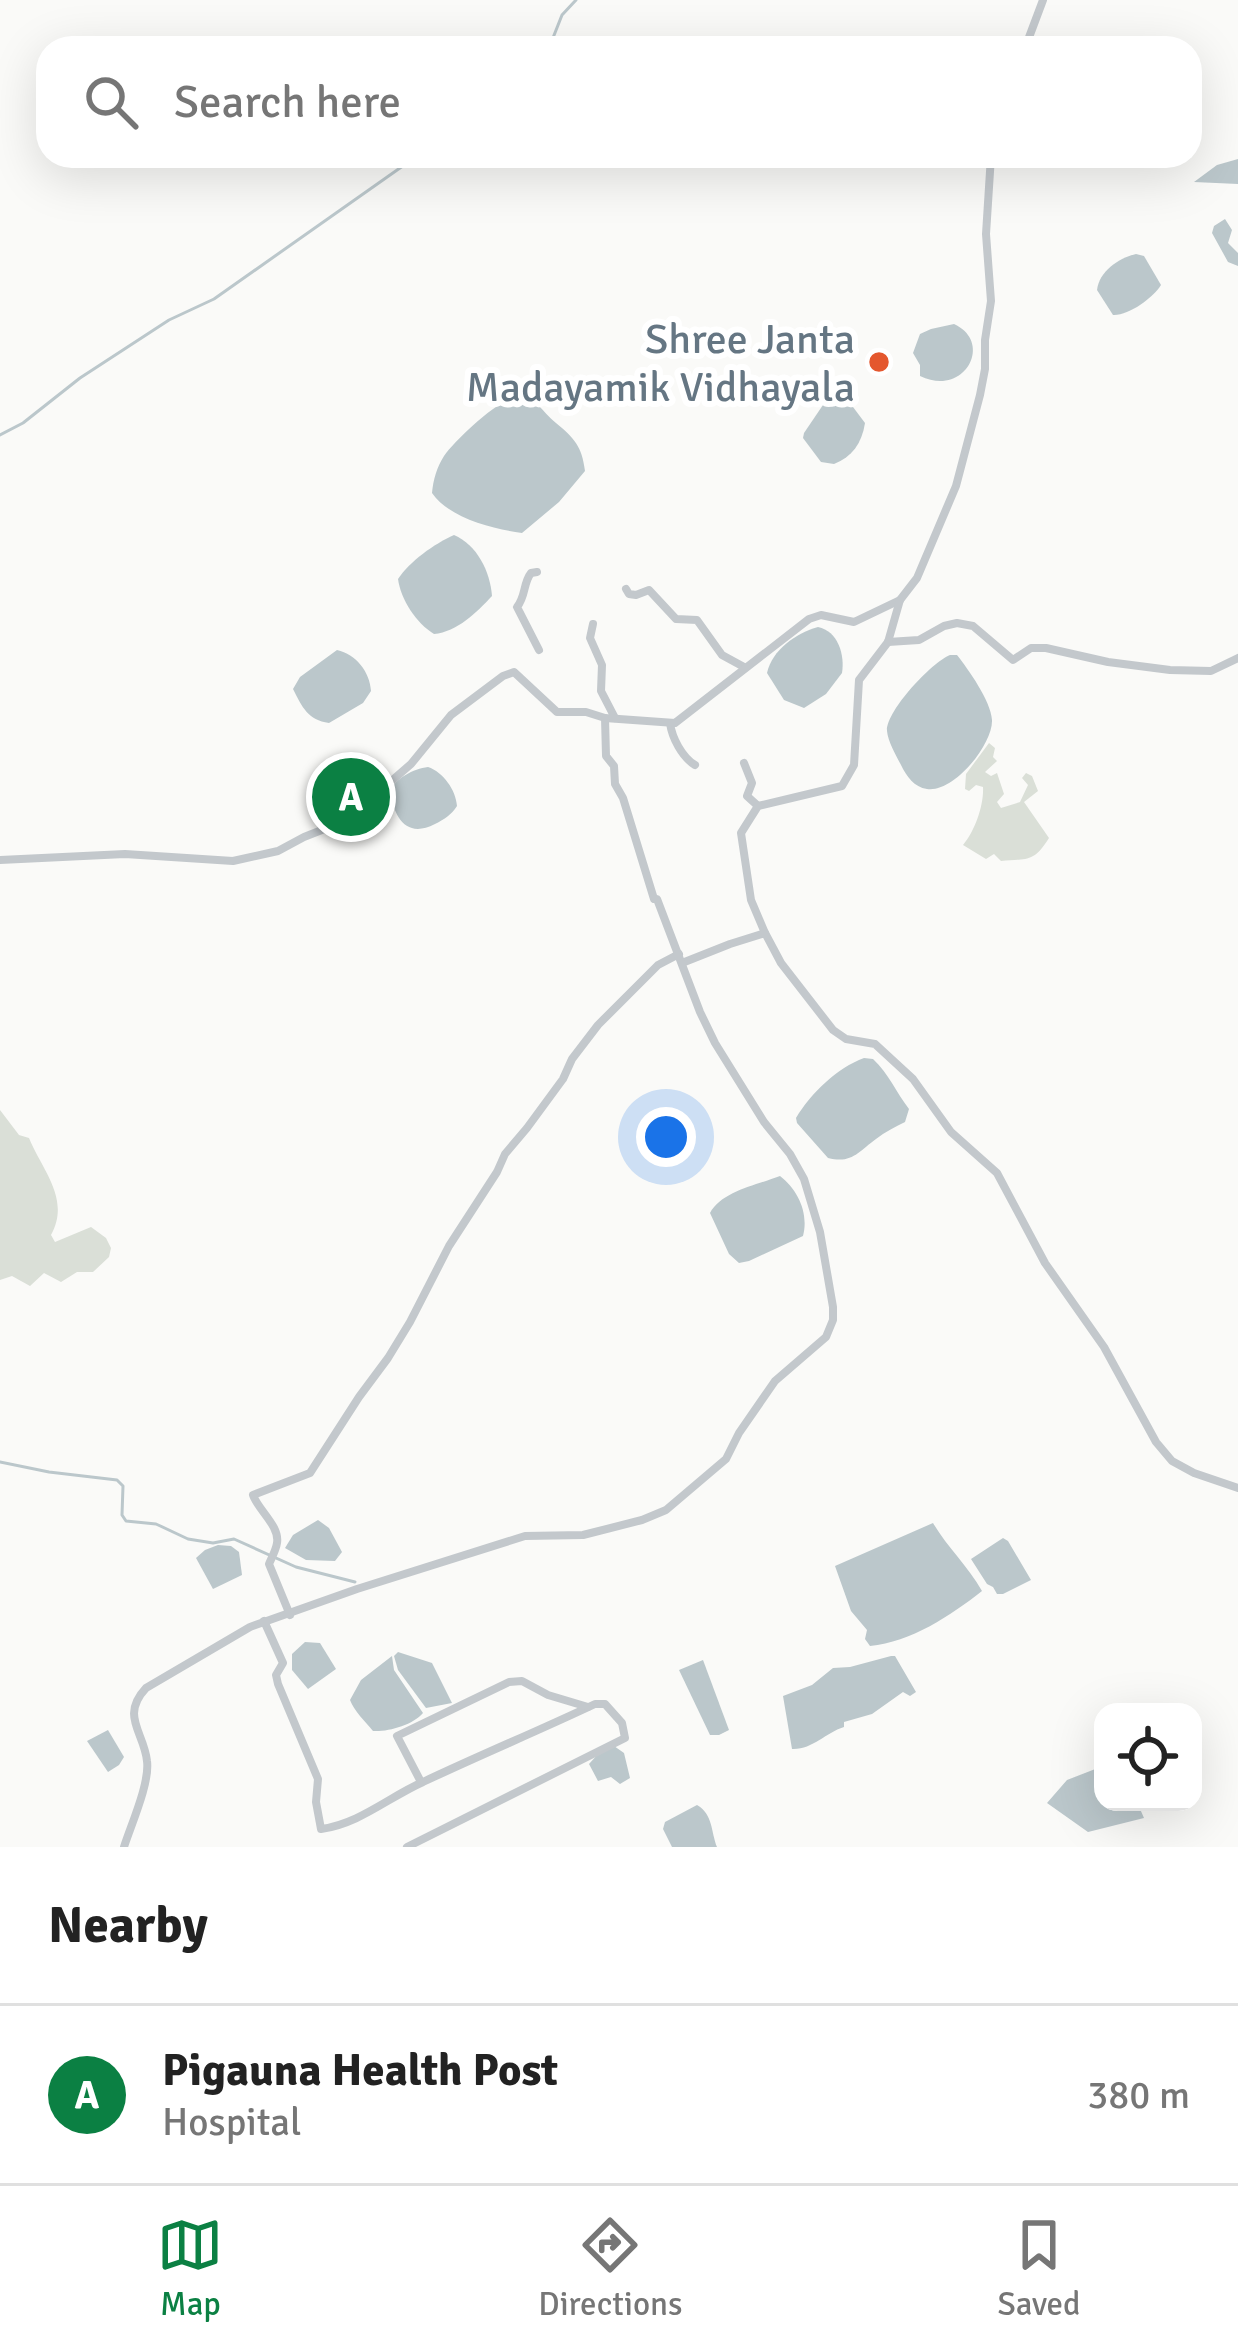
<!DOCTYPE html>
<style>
:root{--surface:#fff;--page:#f6f6f6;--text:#222;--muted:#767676;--line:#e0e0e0;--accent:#0b8043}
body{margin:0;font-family:Signika,sans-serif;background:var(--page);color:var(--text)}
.controls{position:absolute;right:36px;bottom:36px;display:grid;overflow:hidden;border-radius:24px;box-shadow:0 12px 48px #0002}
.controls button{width:108px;height:108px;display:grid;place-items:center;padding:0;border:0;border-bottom:3px solid var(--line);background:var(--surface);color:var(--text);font:60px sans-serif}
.you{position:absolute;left:666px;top:1137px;width:42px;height:42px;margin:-30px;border:9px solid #fff;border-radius:50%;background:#1a73e8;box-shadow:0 0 0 18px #1a73e833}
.badge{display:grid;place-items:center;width:78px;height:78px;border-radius:50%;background:var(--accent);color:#fff;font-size:39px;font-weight:700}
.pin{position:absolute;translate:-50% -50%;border:6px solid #fff;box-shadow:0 3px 12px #0006}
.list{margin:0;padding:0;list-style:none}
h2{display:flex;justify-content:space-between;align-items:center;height:156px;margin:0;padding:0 48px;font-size:51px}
h2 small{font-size:39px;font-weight:400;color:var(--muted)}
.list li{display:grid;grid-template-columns:78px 1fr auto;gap:36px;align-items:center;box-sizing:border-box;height:180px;padding:0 48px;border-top:3px solid var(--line)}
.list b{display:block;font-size:45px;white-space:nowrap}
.list p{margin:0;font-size:39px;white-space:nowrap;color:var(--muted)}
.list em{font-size:39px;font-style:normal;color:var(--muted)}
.icon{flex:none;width:66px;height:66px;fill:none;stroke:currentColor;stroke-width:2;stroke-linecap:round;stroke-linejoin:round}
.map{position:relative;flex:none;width:1238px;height:1847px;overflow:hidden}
.search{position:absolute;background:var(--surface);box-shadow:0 12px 48px #0002;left:36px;right:36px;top:36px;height:132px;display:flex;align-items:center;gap:30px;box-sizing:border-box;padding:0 42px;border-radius:36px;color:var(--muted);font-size:45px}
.sheet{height:336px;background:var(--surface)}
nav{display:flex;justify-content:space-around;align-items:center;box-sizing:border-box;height:168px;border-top:3px solid var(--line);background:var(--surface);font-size:33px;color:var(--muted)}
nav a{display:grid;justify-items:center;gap:6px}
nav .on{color:var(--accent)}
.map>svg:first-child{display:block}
.green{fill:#dadfd7}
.water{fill:#bbc7cb}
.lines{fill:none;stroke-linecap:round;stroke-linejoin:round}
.stream{stroke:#bbc7cb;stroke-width:3}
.minor{stroke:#c3c8cc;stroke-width:8}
.poi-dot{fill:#e4572e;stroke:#fff;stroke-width:4.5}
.labels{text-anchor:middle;stroke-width:12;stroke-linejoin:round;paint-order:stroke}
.poi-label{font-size:42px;fill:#657683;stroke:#fff;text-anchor:end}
</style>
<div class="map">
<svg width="1238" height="1847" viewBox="0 0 1238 1847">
<rect width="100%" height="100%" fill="#fafaf8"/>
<!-- green -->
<g class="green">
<path d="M989,743L995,748L993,757L997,761L985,772L991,776L997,773L1004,794L997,802L1001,808L1020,802L1028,785L1022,778L1026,773L1032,776L1038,791L1024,802L1049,838C1033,864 1026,858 1001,861L994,854L986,859L963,845C975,831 984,805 983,787L976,785L969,791L965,789L966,774Z"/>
<path d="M0,1110L19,1135L29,1138C42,1170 71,1199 51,1235L55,1242L91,1227L106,1238L111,1248L109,1257L93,1272H77L61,1282L44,1273L30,1286L12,1276L0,1280Z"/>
</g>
<!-- water -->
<g class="water">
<path d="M1238,159V184L1194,182L1217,165Z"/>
<path d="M1225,219L1232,230L1228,243L1238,253V266L1228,262L1212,233L1214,226Z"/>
<path d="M1136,254L1144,256L1161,285C1153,298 1128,316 1113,315L1097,290C1099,272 1118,258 1136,254Z"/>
<path d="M954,324C994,342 965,398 920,376V365L913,353L920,334L931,329Z"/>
<path d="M517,396C541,401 540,410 556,423C574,438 582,446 585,471L559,502L522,533C493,529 449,518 432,493C433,480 437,467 444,456C456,439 498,400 517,396Z"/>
<path d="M831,398L850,403L865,423C862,443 852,457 834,464L821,462L803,438L804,433L825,402Z"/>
<path d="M454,535C477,545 490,571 492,596C477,612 457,632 434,634C416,623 401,600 398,579C410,561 434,544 454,535Z"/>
<path d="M818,627C838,631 845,655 842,673L826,694L804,708L784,700L767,673C772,650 796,633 818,627Z"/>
<path d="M337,650C356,654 370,672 371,691L363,703L329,723C308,720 302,707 293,689L300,677Z"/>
<path d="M950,655H957C968,669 991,701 992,720C993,744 954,793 927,789C914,787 907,777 901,765C896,755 888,742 887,731C886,711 932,662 950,655Z"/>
<path d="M428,767C443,772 456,790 457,806C451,815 445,819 435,824C406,839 394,817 390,791C396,778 413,769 428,767Z"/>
<path d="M864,1058L873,1059C889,1074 896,1092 909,1109L905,1122C895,1127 885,1132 876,1139C858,1152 852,1164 828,1158L797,1123L796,1118C811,1093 837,1068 864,1058Z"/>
<path d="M780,1176C798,1190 809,1213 803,1236L749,1261L739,1263L729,1254L710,1213C722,1191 757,1185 780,1176Z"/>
<path d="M318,1520L329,1528L342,1552L335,1561L306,1560L285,1548L293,1535Z"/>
<path d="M933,1523C947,1547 968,1566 982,1591C950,1616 911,1642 870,1646L865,1639L867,1630L851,1611L835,1566Z"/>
<path d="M1003,1538L1008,1541L1031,1580L1003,1594H997L993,1587L987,1584L971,1559Z"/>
<path d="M218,1545L231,1546L239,1552L242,1575L213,1589L196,1558L205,1550Z"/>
<path d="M305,1642L320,1643L336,1669L308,1689L292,1670V1654Z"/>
<path d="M398,1652L432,1663L452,1703L426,1708L398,1670L394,1656Z"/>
<path d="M392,1656L394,1670L423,1713C413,1725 388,1732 373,1731C365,1721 354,1711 350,1700L361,1680Z"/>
<path d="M891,1656H895L916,1692L910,1696L903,1692L872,1714L844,1722V1727C825,1733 812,1750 792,1749L783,1696L812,1685L833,1668L850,1667Z"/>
<path d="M703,1660L729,1730L719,1735H710L679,1670Z"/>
<path d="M108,1730L124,1757L119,1765L108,1772L87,1741Z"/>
<path d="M614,1746L624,1753L630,1778L620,1784L611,1777L598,1781L589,1764L599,1753Z"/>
<path d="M1103,1766V1802H1137L1144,1818L1088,1832L1047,1803L1067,1780Z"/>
<path d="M697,1805C713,1814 711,1832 717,1847H672L663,1829L665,1822Z"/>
</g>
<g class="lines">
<!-- stream -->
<g class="stream">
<path d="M549,48L562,15L576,0"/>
<path d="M0,435L23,423L80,378L169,320L214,299L417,156"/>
<path d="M0,1462L49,1472L117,1480L123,1486L122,1515L126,1521L156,1524L188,1539L213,1543L234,1539L296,1567L355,1582"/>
</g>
<!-- minor -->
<g class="minor">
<path d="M1025,48L1043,0"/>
<path d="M537,572L531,573C523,583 526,596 517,607L539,650"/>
<path d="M626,589L629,594L636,595L649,590L676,619L697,620L722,655L744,667"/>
<path d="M593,624L590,638L602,665L601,691L615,718"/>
<path d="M888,642L919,640L944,626L957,623L973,626L1013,660L1031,648H1046L1108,662L1170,670L1211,671L1238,658"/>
<path d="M670,723C672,738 682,757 695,765"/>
<path d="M744,763L752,783L747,796L758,806"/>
<path d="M0,860L125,854L233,861L278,851L304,837L337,824L357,811L411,764L451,715L503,676L514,672L557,712H586L605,718L675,723L809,619L821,615L854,622L900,600"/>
<path d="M765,933L751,900L741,833L758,806L842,786L854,765L859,680L888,642L900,600L917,578L956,486L980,395L985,369V340L991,301L986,234L991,156"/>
<path d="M682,963L730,944L765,933L781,963L833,1030L846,1039L875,1044L913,1079L951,1132L997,1173L1045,1263L1104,1347L1156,1442L1172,1461L1194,1473L1238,1488"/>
<path d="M290,1615L269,1564C272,1557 276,1550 277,1543C280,1526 258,1510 253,1495L310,1473L359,1397L388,1358L410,1322L449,1246L497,1172L505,1154L527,1128L563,1079L572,1059L598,1025L658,965L679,954"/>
<path d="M264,1621L283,1663L276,1675L278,1684L318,1779L316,1802L321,1829C359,1824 389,1797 423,1782C480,1755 538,1731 595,1704H605L622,1723L625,1738L407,1847"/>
<path d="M421,1782L397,1736L509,1682L522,1681L548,1695L588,1707"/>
<path d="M124,1847C131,1825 150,1783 147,1761C144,1732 120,1716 146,1688L250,1627L357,1589L525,1536L583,1535L642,1520L666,1510L726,1459L739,1433L775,1381L826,1337L833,1320V1307L820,1232L804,1179L790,1154L764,1122L715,1043L700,1012L657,899H654L623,798L615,784L614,766L606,756L605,718"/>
</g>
</g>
<!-- markers -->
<circle class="poi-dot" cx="879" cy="362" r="12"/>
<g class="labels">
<!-- poi labels -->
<g class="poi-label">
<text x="855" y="353">Shree Janta<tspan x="855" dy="48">Madayamik Vidhayala</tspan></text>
</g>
</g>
</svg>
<div class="controls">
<button><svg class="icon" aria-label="locate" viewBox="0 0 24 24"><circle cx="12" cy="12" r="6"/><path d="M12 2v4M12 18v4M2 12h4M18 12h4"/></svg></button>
</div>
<div class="you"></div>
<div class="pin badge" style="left:351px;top:797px">A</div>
<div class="search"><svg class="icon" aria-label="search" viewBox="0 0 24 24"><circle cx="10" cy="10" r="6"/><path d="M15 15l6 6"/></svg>Search here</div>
</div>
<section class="sheet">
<h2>Nearby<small></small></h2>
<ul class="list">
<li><span class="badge">A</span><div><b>Pigauna Health Post</b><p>Hospital</p></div><em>380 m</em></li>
</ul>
</section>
<nav>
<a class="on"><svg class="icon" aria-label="map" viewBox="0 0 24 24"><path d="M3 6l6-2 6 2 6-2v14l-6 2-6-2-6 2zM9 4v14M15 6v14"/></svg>Map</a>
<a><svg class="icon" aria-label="directions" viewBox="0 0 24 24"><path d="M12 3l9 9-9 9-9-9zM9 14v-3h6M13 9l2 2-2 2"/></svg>Directions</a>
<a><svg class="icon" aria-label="saved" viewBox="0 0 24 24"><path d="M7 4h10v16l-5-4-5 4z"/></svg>Saved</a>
</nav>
